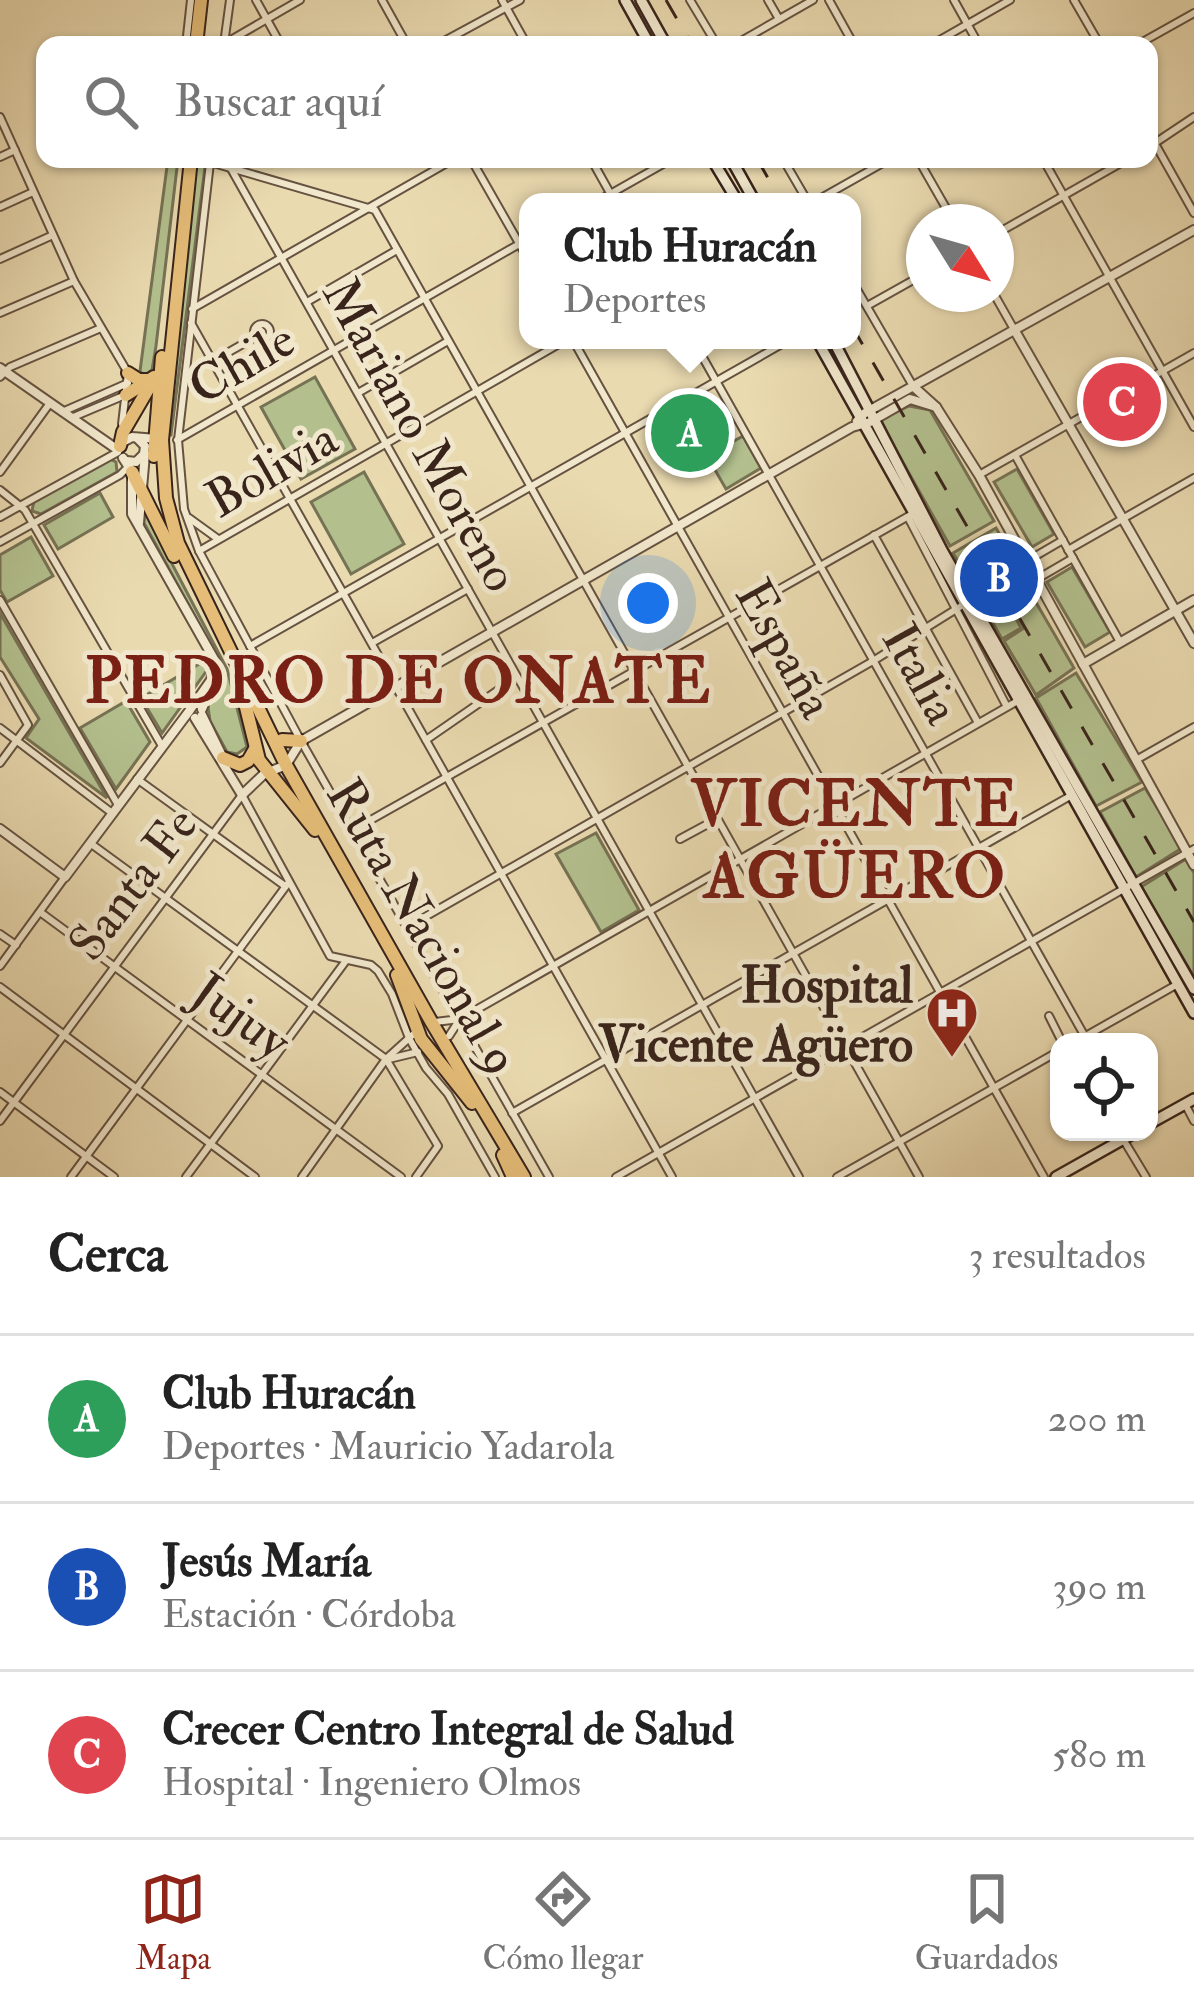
<!DOCTYPE html>
<html lang="es">
<meta charset="utf-8">
<style>
:root{--surface:#fff;--page:#f6f6f6;--text:#222;--muted:#767676;--line:#e0e0e0;--accent:#8f2418}
body{margin:0;font-family:"IM FELL Double Pica",serif;background:var(--page);color:var(--text)}
.controls{position:absolute;right:36px;bottom:36px;display:grid;overflow:hidden;border-radius:24px;box-shadow:0 3px 9px #0004}
.controls button{width:108px;height:108px;display:grid;place-items:center;padding:0;border:0;border-bottom:3px solid var(--line);background:var(--surface);color:var(--text);font:60px sans-serif}
.compass{position:absolute;left:906px;top:204px;width:108px;height:108px;border-radius:50%;background:var(--surface);box-shadow:0 3px 9px #0004;rotate:127deg}
.you{position:absolute;left:648px;top:603px;width:42px;height:42px;margin:-30px;border:9px solid #fff;border-radius:50%;background:#1a73e8;box-shadow:0 0 0 18px #1a73e833}
.badge{display:grid;place-items:center;width:78px;height:78px;border-radius:50%;background:var(--accent);color:#fff;font-size:39px;font-weight:700}
.pin{position:absolute;translate:-50% -50%;border:6px solid #fff;box-shadow:0 3px 12px #0006}
.popup{position:absolute;left:519px;top:193px;width:342px;height:156px;box-sizing:border-box;display:grid;place-content:center;border-radius:24px;background:var(--surface);filter:drop-shadow(0 3px 9px #0005);font-size:39px;white-space:nowrap;color:var(--muted)}
.popup b{font-size:45px;color:var(--text)}
.popup::after{content:'';position:absolute;left:50%;top:100%;margin-left:-24px;border:24px solid transparent;border-top-color:var(--surface)}
.list{margin:0;padding:0;list-style:none}
h2{display:flex;justify-content:space-between;align-items:center;height:156px;margin:0;padding:0 48px;font-size:51px}
h2 small{font-size:39px;font-weight:400;color:var(--muted)}
.list li{display:grid;grid-template-columns:78px 1fr auto;gap:36px;align-items:center;box-sizing:border-box;height:168px;padding:0 48px;border-top:3px solid var(--line)}
.list b{display:block;font-size:45px;white-space:nowrap}
.list p{margin:0;font-size:39px;white-space:nowrap;color:var(--muted)}
.list em{font-size:39px;font-style:normal;color:var(--muted)}
.icon{flex:none;width:66px;height:66px;fill:none;stroke:currentColor;stroke-width:2;stroke-linecap:round;stroke-linejoin:round}
.map{position:relative;flex:none;width:1194px;height:1177px;overflow:hidden}
.search{position:absolute;background:var(--surface);box-shadow:0 3px 9px #0004;left:36px;right:36px;top:36px;height:132px;display:flex;align-items:center;gap:30px;box-sizing:border-box;padding:0 42px;border-radius:24px;color:var(--muted);font-size:45px}
.sheet{height:660px;background:var(--surface)}
nav{display:flex;justify-content:space-around;align-items:center;box-sizing:border-box;height:168px;border-top:3px solid var(--line);background:var(--surface);font-size:33px;color:var(--muted)}
nav a{display:grid;justify-items:center;gap:6px}
nav .on{color:var(--accent)}
.map>svg:first-child{display:block}
.green{fill:#b3c08e;stroke:#767254;stroke-width:3}
.lines{fill:none;stroke-linecap:round;stroke-linejoin:round}
.minor-casing{stroke:#655240;stroke-width:10}
.tertiary-casing{stroke:#655240;stroke-width:12}
.secondary-casing{stroke:#39241b;stroke-width:14}
.trunk-casing{stroke:#39241b;stroke-width:16}
.minor{stroke:#f1e7cc;stroke-width:6}
.tertiary{stroke:#f1e7cc;stroke-width:8}
.secondary{stroke:#f1e7cc;stroke-width:9}
.trunk{stroke:#e5bd78;stroke-width:12}
.rail{stroke:#39241b;stroke-width:3;stroke-dasharray:21 21;stroke-linecap:butt}
.labels{text-anchor:middle;stroke-width:10;stroke-linejoin:round;paint-order:stroke}
.street-label{font-size:51px;fill:#39241b;stroke:#f1e7cc}
.poi-label{font-size:51px;font-weight:bold;fill:#39241b;stroke:#f1e7cc;text-anchor:end}
.district-label{font-size:63px;font-weight:bold;letter-spacing:3px;fill:#7a1f14;stroke:#f1e7cc}
</style>
<div class="map">
<svg width="1194" height="1177" viewBox="0 0 1194 1177">
<rect width="100%" height="100%" fill="#eadab0"/>
<filter id="stains"><feTurbulence type="fractalNoise" baseFrequency=".00167" numOctaves="4"/><feColorMatrix values="0 0 0 0 .2 0 0 0 0 .09 0 0 0 0 .02 0 0 0 .5 -.17"/></filter>
<radialGradient id="worn" r=".72"><stop offset=".6" stop-color="#630" stop-opacity="0"/><stop offset="1" stop-color="#630" stop-opacity=".3"/></radialGradient>
<!-- green -->
<g class="green">
<path d="M168,159H178L156,346L152,370L144,376L140,371Z"/>
<path d="M197,159H206L171,435L165,434Z"/>
<path d="M315,377L355,449L301,479L261,407Z"/>
<path d="M710,401L725,429L684,451L686,455L671,464L657,437L670,430L668,425Z"/>
<path d="M909,406L930,410L994,521L950,546L879,420Z"/>
<path d="M743,436L761,468L726,489L707,456Z"/>
<path d="M110,459L116,462L117,472L41,514L32,511L34,501Z"/>
<path d="M1017,469L1054,534L1032,547L994,482Z"/>
<path d="M364,472L404,544L351,574L311,502Z"/>
<path d="M100,493L113,517L58,549L44,525Z"/>
<path d="M145,499L159,539L227,669L247,747L237,754L227,752L210,721L207,700L223,679V668L144,523Z"/>
<path d="M996,528L1033,593L1010,607L1021,628L1002,639L953,553Z"/>
<path d="M31,537L53,576L7,602L0,590V555Z"/>
<path d="M1072,567L1110,632L1085,647L1047,582Z"/>
<path d="M1034,599L1074,668L1036,695L1004,641L1024,628L1015,610Z"/>
<path d="M0,613L107,798L26,738L39,719L0,657Z"/>
<path d="M206,660L210,666L162,733L141,698Z"/>
<path d="M1076,673L1142,782L1096,806L1036,698Z"/>
<path d="M126,701L150,742L116,789L80,728Z"/>
<path d="M1145,788L1182,848L1136,877L1100,812Z"/>
<path d="M596,833L639,910L601,932L556,854Z"/>
<path d="M1186,859L1194,873V977L1141,887Z"/>
</g>
<g class="lines">
<!-- minor casing -->
<g class="minor-casing">
<g id="minor">
<path d="M256,0L281,45"/>
<path d="M382,0L407,45"/>
<path d="M502,0L527,45"/>
<path d="M690,0L717,45"/>
<path d="M768,0L779,19"/>
<path d="M829,0L854,45"/>
<path d="M954,0L979,45"/>
<path d="M1074,0L1100,45"/>
<path d="M224,44L230,0"/>
<path d="M186,45L191,0"/>
<path d="M222,45L300,0"/>
<path d="M437,45L520,0"/>
<path d="M734,45L813,0"/>
<path d="M931,45L1010,0"/>
<path d="M1137,45L1194,13"/>
<path d="M0,117L74,281L128,373L122,424"/>
<path d="M1149,133L1194,213"/>
<path d="M1149,147L1194,117"/>
<path d="M0,157L15,150"/>
<path d="M471,159L528,259"/>
<path d="M591,159L615,202"/>
<path d="M783,159L808,202"/>
<path d="M918,159L954,222"/>
<path d="M1043,159L1194,427"/>
<path d="M210,162L375,210L919,1177"/>
<path d="M210,163L178,440L184,509L199,551L301,741L549,1177"/>
<path d="M229,165L799,1177"/>
<path d="M596,202L672,159"/>
<path d="M814,202L890,159"/>
<path d="M0,207L33,192"/>
<path d="M996,234L1128,159"/>
<path d="M0,259L53,235"/>
<path d="M852,281L913,386"/>
<path d="M994,294L1015,331"/>
<path d="M307,302L397,250"/>
<path d="M867,306L924,274"/>
<path d="M192,309L454,159"/>
<path d="M0,313L74,281"/>
<path d="M191,323L672,1177"/>
<circle cx="262" cy="332" r="8"/>
<path d="M573,340L1044,1177"/>
<path d="M693,340L1088,1042"/>
<path d="M213,361L255,337"/>
<path d="M0,377L10,367L101,328"/>
<path d="M358,393L448,341"/>
<path d="M62,412L128,383"/>
<path d="M71,418L123,396"/>
<path d="M177,440L528,239"/>
<path d="M1015,455L1120,642"/>
<path d="M0,472L50,403"/>
<path d="M979,475L1194,353"/>
<path d="M0,490L25,510L162,746"/>
<path d="M0,517L118,452"/>
<path d="M908,517L1006,705"/>
<path d="M189,518L218,539"/>
<path d="M874,535L977,721"/>
<path d="M0,542L120,475L130,465"/>
<path d="M1068,550L1194,478"/>
<path d="M199,551L566,340"/>
<path d="M1027,561L1063,540"/>
<path d="M1037,579L1073,558"/>
<path d="M0,600L118,805"/>
<path d="M372,643L468,589"/>
<path d="M250,646L789,340"/>
<path d="M0,675L28,725L0,763"/>
<path d="M0,728L112,813"/>
<path d="M426,740L517,677"/>
<path d="M1136,760L1194,727"/>
<path d="M137,779L285,886"/>
<path d="M353,830L914,513"/>
<path d="M680,839L717,819"/>
<path d="M90,843L386,1059L438,1146L416,1177"/>
<path d="M40,912L401,1177"/>
<path d="M409,926L873,661L966,603"/>
<path d="M0,934L16,945"/>
<path d="M0,966L65,877"/>
<path d="M0,987L255,1177"/>
<path d="M1049,1016L1062,1042"/>
<path d="M435,1022L460,1019L1021,699"/>
<path d="M449,1036L460,1019"/>
<path d="M1075,1042L1176,985"/>
<path d="M389,1059L418,1052"/>
<path d="M0,1092L114,1177"/>
<path d="M1185,1104L1194,1121"/>
<path d="M512,1113L1072,795"/>
<path d="M0,1121L242,795L330,956L371,965L378,971L392,994L409,1038L426,1068L448,1094L495,1177"/>
<path d="M1123,1139L1146,1177"/>
<path d="M71,1177L289,882"/>
<path d="M186,1177L345,962"/>
<path d="M302,1177L386,1059L418,1030"/>
<path d="M616,1177L1194,849"/>
<path d="M837,1177L1059,1051"/>
</g>
</g>
<!-- tertiary casing -->
<g class="tertiary-casing">
<g id="tertiary">
<path d="M1015,331L1194,643"/>
<path d="M0,368L118,450"/>
<path d="M915,388L936,407L979,475L1194,865"/>
<path d="M857,421L865,413L1194,230"/>
<path d="M121,443L132,437L157,439"/>
<path d="M123,458L132,472V514L219,668L202,709"/>
<path d="M127,461L136,462L144,454L145,446L137,438"/>
<path d="M139,523L145,454"/>
<path d="M1083,664L1194,600"/>
<path d="M202,715L225,762"/>
<path d="M195,718L242,795"/>
<path d="M242,795L264,774L286,765L301,741L852,427L870,422L910,399L936,407"/>
<path d="M0,829L65,877L190,710L211,680L215,663"/>
</g>
</g>
<!-- secondary casing -->
<g class="secondary-casing">
<g id="secondary">
<path d="M625,0L650,45"/>
<path d="M641,0L666,45"/>
<path d="M712,159L738,202"/>
<path d="M731,159L755,202"/>
<path d="M817,340L1194,1013"/>
<path d="M833,340L943,552L1194,989"/>
<path d="M1149,1124L1194,1099"/>
<path d="M1056,1177L1136,1132"/>
</g>
</g>
<!-- trunk casing -->
<g class="trunk-casing">
<g id="trunk">
<path d="M196,45L201,0"/>
<path d="M191,159L162,440L166,498L178,543L286,765L432,1023L524,1177"/>
<path d="M128,373L139,380H149"/>
<path d="M126,395L154,377"/>
<path d="M120,446L123,432L154,379"/>
<path d="M154,456L162,357"/>
<path d="M132,472L174,556"/>
<path d="M240,683L259,760L315,830"/>
<path d="M282,740L301,741"/>
<path d="M223,758L240,765L248,761L255,749"/>
<path d="M397,975L421,1039L472,1103"/>
<path d="M503,1155L513,1177"/>
</g>
</g>
<!-- minor -->
<use href="#minor" class="minor"/>
<!-- tertiary -->
<use href="#tertiary" class="tertiary"/>
<!-- secondary -->
<use href="#secondary" class="secondary"/>
<!-- trunk -->
<use href="#trunk" class="trunk"/>
<!-- rail -->
<g class="rail">
<path d="M666,0L692,45"/>
<path d="M757,159L782,202"/>
<path d="M852,326L1194,922"/>
</g>
</g>
<!-- icons -->
<defs>
<g id="hospital-pin" transform="scale(2.7)"><path d="M0 17L-7.5 6A9.5 9.5 0 1 1 7.5 6Z" fill="#8f2418" stroke="#f1e7cc"/><path d="M-5-5h3v3.5h4V-5h3V5h-3V1.5h-4V5h-3Z" fill="#fff"/></g>
</defs>
<g fill-rule="evenodd">
<use href="#hospital-pin" x="952" y="1013"/>
</g>
<g class="labels">
<!-- street labels -->
<g class="street-label">
<text transform="translate(241 362) rotate(-30)" y="18">Chile</text>
<text transform="translate(422 434) rotate(61)" y="18">Mariano Moreno</text>
<text transform="translate(271 468) rotate(-30)" y="18">Bolivia</text>
<text transform="translate(786 648) rotate(61)" y="18">España</text>
<text transform="translate(922 673) rotate(61)" y="18">Italia</text>
<text transform="translate(132 883) rotate(-53)" y="18">Santa Fe</text>
<text transform="translate(424 926) rotate(60)" y="18">Ruta Nacional 9</text>
<text transform="translate(242 1015) rotate(36)" y="18">Jujuy</text>
</g>
<!-- poi labels -->
<g class="poi-label">
<text x="913" y="1002">Hospital<tspan x="913" dy="59">Vicente Agüero</tspan></text>
</g>
<!-- district labels -->
<g class="district-label">
<text x="399" y="702">PEDRO DE ONATE</text>
<text x="856" y="825">VICENTE<tspan x="856" dy="72">AGÜERO</tspan></text>
</g>
</g>
<rect width="100%" height="100%" filter="url(#stains)"/>
<rect width="100%" height="100%" fill="url(#worn)"/>
</svg>
<div class="controls">
<button><svg class="icon" aria-label="locate" viewBox="0 0 24 24"><circle cx="12" cy="12" r="6"/><path d="M12 2v4M12 18v4M2 12h4M18 12h4"/></svg></button>
</div>
<svg class="compass" viewBox="-18 -18 36 36"><path d="M0-13l5 13h-10z" fill="#e53935"/><path d="M0 13l5-13h-10z" fill="#767676"/></svg>
<div class="you"></div>
<div class="pin badge" style="left:690px;top:433px;background:#2e9e5b">A</div>
<div class="popup"><b>Club Huracán</b>Deportes</div>
<div class="pin badge" style="left:999px;top:578px;background:#1a4fb4">B</div>
<div class="pin badge" style="left:1122px;top:402px;background:#e0444e">C</div>
<div class="search"><svg class="icon" aria-label="search" viewBox="0 0 24 24"><circle cx="10" cy="10" r="6"/><path d="M15 15l6 6"/></svg>Buscar aquí</div>
</div>
<section class="sheet">
<h2>Cerca<small>3 resultados</small></h2>
<ul class="list">
<li><span class="badge" style="background:#2e9e5b">A</span><div><b>Club Huracán</b><p>Deportes · Mauricio Yadarola</p></div><em>200 m</em></li>
<li><span class="badge" style="background:#1a4fb4">B</span><div><b>Jesús María</b><p>Estación · Córdoba</p></div><em>390 m</em></li>
<li><span class="badge" style="background:#e0444e">C</span><div><b>Crecer Centro Integral de Salud</b><p>Hospital · Ingeniero Olmos</p></div><em>580 m</em></li>
</ul>
</section>
<nav>
<a class="on"><svg class="icon" aria-label="map" viewBox="0 0 24 24"><path d="M3 6l6-2 6 2 6-2v14l-6 2-6-2-6 2zM9 4v14M15 6v14"/></svg>Mapa</a>
<a><svg class="icon" aria-label="directions" viewBox="0 0 24 24"><path d="M12 3l9 9-9 9-9-9zM9 14v-3h6M13 9l2 2-2 2"/></svg>Cómo llegar</a>
<a><svg class="icon" aria-label="saved" viewBox="0 0 24 24"><path d="M7 4h10v16l-5-4-5 4z"/></svg>Guardados</a>
</nav>
